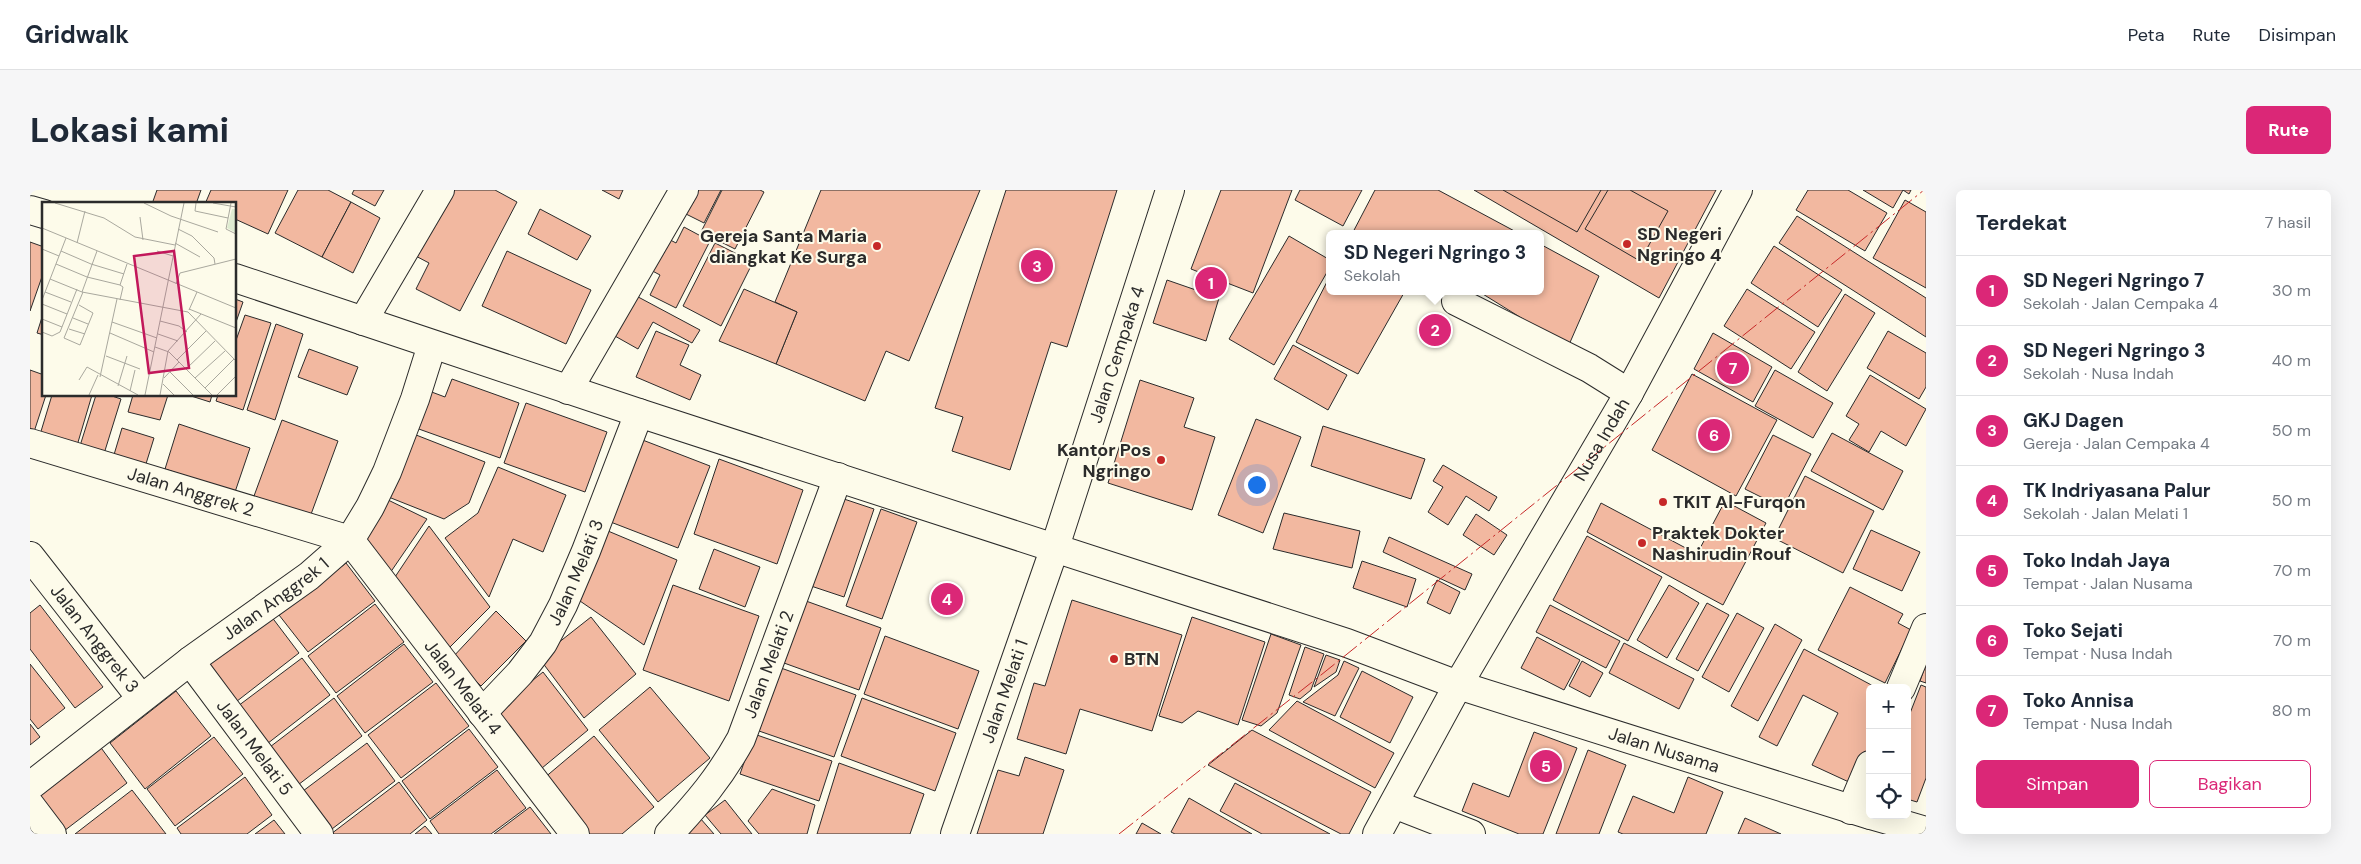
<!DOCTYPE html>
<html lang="id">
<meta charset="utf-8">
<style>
:root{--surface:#fff;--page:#f6f6f7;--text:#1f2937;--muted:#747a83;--line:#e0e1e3;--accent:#db2777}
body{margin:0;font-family:"DM Sans",sans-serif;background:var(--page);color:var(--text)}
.controls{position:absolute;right:15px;bottom:15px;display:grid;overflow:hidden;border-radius:8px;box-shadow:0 5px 20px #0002}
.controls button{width:45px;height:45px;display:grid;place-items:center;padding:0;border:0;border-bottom:1px solid var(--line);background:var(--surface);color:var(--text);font:25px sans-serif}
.you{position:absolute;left:1226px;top:294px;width:18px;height:18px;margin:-12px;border:4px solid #fff;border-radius:50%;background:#1a73e8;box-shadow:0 0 0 8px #1a73e833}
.badge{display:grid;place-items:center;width:32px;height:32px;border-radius:50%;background:var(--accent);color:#fff;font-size:16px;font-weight:700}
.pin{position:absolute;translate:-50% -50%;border:2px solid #fff;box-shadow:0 1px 5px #0006}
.popup{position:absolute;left:1296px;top:40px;width:218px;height:65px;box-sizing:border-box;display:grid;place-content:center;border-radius:8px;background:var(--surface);filter:drop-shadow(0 1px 4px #0005);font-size:16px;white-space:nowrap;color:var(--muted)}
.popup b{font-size:19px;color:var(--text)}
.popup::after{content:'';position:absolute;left:50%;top:100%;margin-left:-10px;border:10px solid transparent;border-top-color:var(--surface)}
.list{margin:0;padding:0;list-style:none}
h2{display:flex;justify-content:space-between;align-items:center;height:65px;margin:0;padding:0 20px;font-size:21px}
h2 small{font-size:16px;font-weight:400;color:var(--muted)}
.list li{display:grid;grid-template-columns:32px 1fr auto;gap:15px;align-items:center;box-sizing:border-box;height:70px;padding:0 20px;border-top:1px solid var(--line)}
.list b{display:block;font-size:19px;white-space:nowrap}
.list p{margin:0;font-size:16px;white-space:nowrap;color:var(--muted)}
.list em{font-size:16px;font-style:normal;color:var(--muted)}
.actions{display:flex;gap:10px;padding:15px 20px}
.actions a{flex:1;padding:11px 0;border:1px solid var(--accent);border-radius:8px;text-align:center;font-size:18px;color:var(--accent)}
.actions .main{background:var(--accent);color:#fff}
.icon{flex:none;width:28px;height:28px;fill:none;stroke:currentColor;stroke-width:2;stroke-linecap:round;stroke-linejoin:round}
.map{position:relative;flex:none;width:1896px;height:644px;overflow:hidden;border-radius:8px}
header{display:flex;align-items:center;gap:30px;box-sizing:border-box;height:70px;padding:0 25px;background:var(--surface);border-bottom:1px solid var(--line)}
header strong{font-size:24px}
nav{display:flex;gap:28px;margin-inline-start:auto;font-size:18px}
.intro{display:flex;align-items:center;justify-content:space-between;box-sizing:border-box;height:120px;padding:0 30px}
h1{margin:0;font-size:35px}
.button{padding:12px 22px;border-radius:8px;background:var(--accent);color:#fff;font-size:18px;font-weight:700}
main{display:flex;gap:30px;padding:0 30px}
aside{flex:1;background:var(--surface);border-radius:8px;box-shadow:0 5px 20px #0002}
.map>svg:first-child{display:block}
.building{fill:#f2b8a0;stroke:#2b2b2b}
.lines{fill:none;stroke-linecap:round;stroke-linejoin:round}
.minor-casing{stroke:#2b2b2b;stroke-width:30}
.minor{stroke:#fdfbea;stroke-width:28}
.power{stroke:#c62828;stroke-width:1;stroke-dasharray:18 4 2.5 4;stroke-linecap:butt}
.poi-dot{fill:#c62828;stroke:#fdfbea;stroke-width:2}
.labels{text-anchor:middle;stroke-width:4;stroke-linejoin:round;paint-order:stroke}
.poi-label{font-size:18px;font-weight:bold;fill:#2b2b2b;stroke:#fdfbea;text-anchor:start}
.street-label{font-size:18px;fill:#2b2b2b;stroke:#fdfbea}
.inset-road{fill:none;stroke:#a9a89e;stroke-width:1}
.view{fill:#c2185b;fill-opacity:0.15;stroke:#c2185b;stroke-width:2.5}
.inset-edge{fill:none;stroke:#2b2b2b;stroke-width:2.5}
</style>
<header>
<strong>Gridwalk</strong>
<nav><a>Peta</a><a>Rute</a><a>Disimpan</a></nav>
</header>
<div class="intro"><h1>Lokasi kami</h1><a class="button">Rute</a></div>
<main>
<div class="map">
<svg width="1896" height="644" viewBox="0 0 1896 644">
<rect width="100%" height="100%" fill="#fdfbea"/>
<!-- building -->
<g class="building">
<path d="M127,0H171L166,14H122Z"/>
<path d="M181,0H258L238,44L205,29V14H175Z"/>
<path d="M268,0H298L321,12L292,67L245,43Z"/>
<path d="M324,0H354L345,16L322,4Z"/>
<path d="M416,0H465L487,12L430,121L386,99L399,73L382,64Z"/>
<path d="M572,0H593L589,9Z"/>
<path d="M661,0H691L674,33L650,21Z"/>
<path d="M692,0H730L734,2L705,59L671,42Z"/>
<path d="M791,0H950L879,171L856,161L835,211L746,174L767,122L745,112Z"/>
<path d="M976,0H1087L1037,157L1021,152L980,280L922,261L933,227L905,218Z"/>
<path d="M1191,0H1262L1223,103L1161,79Z"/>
<path d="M1270,0H1332L1313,36L1265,10Z"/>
<path d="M1345,0H1408L1490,44H1322Z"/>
<path d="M1444,0H1686L1629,108Z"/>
<path d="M1473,0H1571L1547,42Z"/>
<path d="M1578,0H1600L1638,21L1610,71L1555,39Z"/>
<path d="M1778,0H1818L1857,23L1835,61L1766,20Z"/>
<path d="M1833,0H1881L1879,4L1873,0L1863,18Z"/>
<path d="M1875,10L1896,22V98L1843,68Z"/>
<path d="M321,12L350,28L323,83L292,67Z"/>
<path d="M510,19L561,46L547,70L498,44Z"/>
<path d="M1767,26L1896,108V147L1749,53Z"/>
<path d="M654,37L680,51L646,118L620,105L630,85L615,77L631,45L646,53Z"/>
<path d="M1259,46L1300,70V77L1244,175L1199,149Z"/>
<path d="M0,52L14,57V81L0,121Z"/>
<path d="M685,53L723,72L691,136L653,116Z"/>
<path d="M1510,54L1569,86L1538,157L1448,101H1510Z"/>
<path d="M1744,56L1812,100L1788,137L1721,93Z"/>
<path d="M477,61L561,100L536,154L452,116Z"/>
<path d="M1300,86V101H1375L1328,184L1266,152Z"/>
<path d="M1137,90L1189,108L1176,151L1123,133Z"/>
<path d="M714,99L767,122L746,174L689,151Z"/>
<path d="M1717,99L1785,142L1761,179L1694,136Z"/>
<path d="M597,101L670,140L662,153L623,132L608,159L576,141Z"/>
<path d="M1815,104L1845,123L1797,201L1768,182Z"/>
<path d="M205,109L213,112L205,135Z"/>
<path d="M14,121V145L7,143Z"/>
<path d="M215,125L241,133L213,220L186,211L188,205H205V153Z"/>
<path d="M246,134L273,144L245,230L217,220Z"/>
<path d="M626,141L659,155L650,175L671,185L660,210L606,187Z"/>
<path d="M1858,141L1896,163V197L1889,209L1837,178Z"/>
<path d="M1683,143L1742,177L1723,212L1664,179Z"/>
<path d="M1263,155L1317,185L1298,220L1244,189Z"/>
<path d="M279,159L328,177L317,205L268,187Z"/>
<path d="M0,180L14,185V205H16L3,245L0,244Z"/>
<path d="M1745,180L1803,213L1783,248L1725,216Z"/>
<path d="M1662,184L1747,230L1706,306L1622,260Z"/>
<path d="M1840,185L1896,219L1876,256L1851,241L1839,262L1819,250L1829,234L1816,226Z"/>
<path d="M422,189L489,213L470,268L386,238L399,201L415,207Z"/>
<path d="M1110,190L1164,208L1154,237L1185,247L1162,320L1078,293Z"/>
<path d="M22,205H62L46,259L9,248Z"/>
<path d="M66,205H79L91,209L73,267L49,259Z"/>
<path d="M103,205H138L130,230L98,222Z"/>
<path d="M158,205H182L180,212Z"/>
<path d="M496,213L577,242L555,302L474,273Z"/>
<path d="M1226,229L1271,247L1233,343L1188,325Z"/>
<path d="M252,230L308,251L280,327L224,306Z"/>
<path d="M149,234L220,258L205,302L135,279Z"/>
<path d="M1293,236L1395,269L1381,309L1281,276Z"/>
<path d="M92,238L124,248L115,277L83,268Z"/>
<path d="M381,243L455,272L439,313L414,329L356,306Z"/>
<path d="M1802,243L1873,281L1853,320L1781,281Z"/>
<path d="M1743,245L1781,264L1753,318L1715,299Z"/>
<path d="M610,249L680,276L648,358L578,331Z"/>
<path d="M689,269L773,300L747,374L664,344Z"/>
<path d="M1413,275L1467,307L1459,321L1436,306L1418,335L1398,322L1413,297L1403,291Z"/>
<path d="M468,277L536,305L513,362L483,349L459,407L415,348L448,323Z"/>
<path d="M1775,286L1844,321L1813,383L1744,348Z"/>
<path d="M805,306L844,319L814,407L775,394Z"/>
<path d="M354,308L397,329L360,383L329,353Z"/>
<path d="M1695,311L1736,333L1693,415L1557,342L1571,313L1667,364Z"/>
<path d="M851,319L887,332L852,429L816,416Z"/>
<path d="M1254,323L1330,341L1322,378L1243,359Z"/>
<path d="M1446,324L1477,345L1464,365L1433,345Z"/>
<path d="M399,336L460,417L418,459L363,390Z"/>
<path d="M1841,340L1890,362L1872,401L1823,379Z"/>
<path d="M578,341L647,370L614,455L550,411Z"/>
<path d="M1557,346L1632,387L1598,451L1523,410Z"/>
<path d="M1359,347L1442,384L1435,400L1353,362Z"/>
<path d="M684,359L730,377L715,417L669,399Z"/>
<path d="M1332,371L1386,389L1377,417L1323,398Z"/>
<path d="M316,373L345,411L278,462L249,425Z"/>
<path d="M1407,390L1430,402L1420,424L1397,413Z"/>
<path d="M643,395L729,426L699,511L613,480Z"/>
<path d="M1639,395L1669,413L1637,468L1607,450Z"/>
<path d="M1820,397L1873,424L1868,433L1881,440L1855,493L1788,460Z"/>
<path d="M1042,410L1152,445L1122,541L1050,519L1036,564L987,549L1004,493L1015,496Z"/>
<path d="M776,411L851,438L829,500L754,473Z"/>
<path d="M1677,413L1699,425L1668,481L1646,469Z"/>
<path d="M345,414L374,452L306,503L278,466Z"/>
<path d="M10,415L73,497L45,518L0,459V423Z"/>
<path d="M1520,415L1590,451L1576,478L1506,442Z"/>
<path d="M466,421L496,451L451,496L422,468Z"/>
<path d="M1707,423L1734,438L1699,502L1672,487Z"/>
<path d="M241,426L269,463L202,515L173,477Z"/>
<path d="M561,427L606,484L554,528L509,468Z"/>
<path d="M1162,427L1235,452L1208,535L1168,521L1152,533L1129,526Z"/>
<path d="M1745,434L1772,450L1728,531L1701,516Z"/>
<path d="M1241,444L1271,455L1247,523L1231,536L1212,530Z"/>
<path d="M855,446L949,481L928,539L834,504Z"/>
<path d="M1507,447L1550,470L1534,500L1491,478Z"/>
<path d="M1594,453L1664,489L1649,519L1579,483Z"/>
<path d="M374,454L403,492L335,543L307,506Z"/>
<path d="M1275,457L1294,464L1281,500L1270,509L1259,505Z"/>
<path d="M1774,459L1847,498H1840V554L1821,593L1782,575L1808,523L1773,505L1747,556L1729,547Z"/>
<path d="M1296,465L1310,470L1306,482L1284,497Z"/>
<path d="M272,468L300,505L233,557L204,519Z"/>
<path d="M1314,471L1329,478L1305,526L1273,512L1308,485Z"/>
<path d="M1552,471L1573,483L1560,507L1539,496Z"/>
<path d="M0,474L35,518L8,539L0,529Z"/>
<path d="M1896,474V493L1890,491Z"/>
<path d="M751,478L826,505L804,567L729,541Z"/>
<path d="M1332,481L1383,507L1360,553L1310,527Z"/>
<path d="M513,482L558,540L506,583L462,523Z"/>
<path d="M406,493L439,536L371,588L338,545Z"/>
<path d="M1891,495L1896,497V588L1887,612L1877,609V531Z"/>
<path d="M620,497L680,568L628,612L569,540Z"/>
<path d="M146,501L181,546L115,599L80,553Z"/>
<path d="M304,508L332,546L264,598L236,560Z"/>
<path d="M832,508L926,543L905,601L811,566Z"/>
<path d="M1267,511L1364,563L1345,598L1239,540Z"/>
<path d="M0,534L10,547L0,555Z"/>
<path d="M439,539L468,577L400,629L372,591Z"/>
<path d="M1222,540L1341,602L1319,644H1311L1178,575Z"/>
<path d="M1504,542L1547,558L1513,644H1489L1432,621L1443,593L1479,607Z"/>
<path d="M724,544L802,571L789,611L710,584Z"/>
<path d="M564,546L624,617L592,644H558L513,589Z"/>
<path d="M184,547L213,584L145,636L117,599Z"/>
<path d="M337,553L365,591L298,642L269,604Z"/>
<path d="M69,555L97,593L30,644L1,607Z"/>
<path d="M1558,560L1596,575L1569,644H1526Z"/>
<path d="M995,567L1034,580L1013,644H947L968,580L989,586Z"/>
<path d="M809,573L894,604L880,644H787Z"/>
<path d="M467,580L496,618L461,644H409L400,631Z"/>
<path d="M215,587L242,625L217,644H151L147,638Z"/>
<path d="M1658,587L1693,602L1676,644H1593L1588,642L1603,606L1644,623Z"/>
<path d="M369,592L397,630L380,644H301Z"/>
<path d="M1205,593L1300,644H1232L1190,621Z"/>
<path d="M742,599L785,615L777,644H729L718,631Z"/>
<path d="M102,600L136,644H45Z"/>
<path d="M1159,608L1222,644H1145L1141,642Z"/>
<path d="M695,610L722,644H691L675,625Z"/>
<path d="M500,617L521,644H464Z"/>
<path d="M670,628L684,644H651Z"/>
<path d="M1715,628L1751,644H1708Z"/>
<path d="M244,630L255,644H225Z"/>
<path d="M1112,633L1131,644H1106Z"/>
<path d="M395,636L402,644H385Z"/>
</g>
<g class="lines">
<!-- minor casing -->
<g class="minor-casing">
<g id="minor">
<path d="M0,20L14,24"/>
<path id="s1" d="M205,88L609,223L1317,453L1428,495L1840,625"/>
<path d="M1426,111L1559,178L1599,203"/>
<path d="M333,131L410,0"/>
<path d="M538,200L654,0"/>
<path id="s2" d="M0,253L320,350L545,644"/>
<path id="s3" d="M0,366L111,508"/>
<path id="s4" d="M160,471L289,644"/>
<path d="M1871,498L1896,438"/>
<path id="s5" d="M452,523L490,483L513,453L533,415L556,361L609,223"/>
<path id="s6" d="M0,596L160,471L279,386L320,350L340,317L357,282L385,209L402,155"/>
<path d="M1364,614L1441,644"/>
<path d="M0,615L22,644"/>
<path d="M1821,620L1840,575"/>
<path d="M1841,625L1896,641"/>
<path id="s7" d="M639,644C668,613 690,587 711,549L808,287"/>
<path id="s8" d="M925,644L1025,357L1140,0"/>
<path id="s9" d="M1347,644L1428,495L1599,203L1708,0"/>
</g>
</g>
<!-- minor -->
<use href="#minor" class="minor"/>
<!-- power -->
<path class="power" d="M1089,644L1291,485L1894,0"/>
</g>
<!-- markers -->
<g class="poi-dot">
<circle cx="1597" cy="54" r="5"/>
<circle cx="847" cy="56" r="5"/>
<circle cx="1131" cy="270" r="5"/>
<circle cx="1633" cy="312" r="5"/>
<circle cx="1612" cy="353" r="5"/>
<circle cx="1084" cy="469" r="5"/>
</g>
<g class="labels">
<!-- poi labels -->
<g class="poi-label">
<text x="1607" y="50">SD Negeri<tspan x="1607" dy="21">Ngringo 4</tspan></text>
<text x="837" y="52" text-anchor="end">Gereja Santa Maria<tspan x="837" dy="21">diangkat Ke Surga</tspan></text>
<text x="1121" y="266" text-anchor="end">Kantor Pos<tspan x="1121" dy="21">Ngringo</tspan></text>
<text x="1643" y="318">TKIT Al-Furqon</text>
<text x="1622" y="349">Praktek Dokter<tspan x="1622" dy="21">Nashirudin Rouf</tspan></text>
<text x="1094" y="475">BTN</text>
</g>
<!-- street labels -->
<g class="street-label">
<text dy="6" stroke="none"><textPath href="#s8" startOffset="506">Jalan Cempaka 4</textPath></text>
<text dy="6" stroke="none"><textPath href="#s9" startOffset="454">Nusa Indah</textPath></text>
<text dy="6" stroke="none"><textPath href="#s2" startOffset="168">Jalan Anggrek 2</textPath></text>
<text dy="6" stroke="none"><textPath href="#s5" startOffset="171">Jalan Melati 3</textPath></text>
<text dy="6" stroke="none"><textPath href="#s6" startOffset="309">Jalan Anggrek 1</textPath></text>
<text dy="6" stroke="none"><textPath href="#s3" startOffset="105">Jalan Anggrek 3</textPath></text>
<text dy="6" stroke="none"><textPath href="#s7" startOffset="199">Jalan Melati 2</textPath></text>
<text dy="6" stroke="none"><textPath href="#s2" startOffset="520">Jalan Melati 4</textPath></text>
<text dy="6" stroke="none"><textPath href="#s8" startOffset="151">Jalan Melati 1</textPath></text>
<text dy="6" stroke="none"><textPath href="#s4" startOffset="108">Jalan Melati 5</textPath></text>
<text dy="6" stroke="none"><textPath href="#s1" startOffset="1505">Jalan Nusama</textPath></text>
</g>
</g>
<!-- overview -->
<g transform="translate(12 12)">
<rect width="194" height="194" fill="#fdfbea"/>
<path d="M190,7H194V31L185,26Z" fill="#deebd1"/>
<path class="inset-road" d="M13,1L62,16L93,35L133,43M102,1L129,14L176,30M154,1L153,9L186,16M171,1L194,5M189,1L184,27L194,32M98,15L101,38M0,26L194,106M136,27L150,34L172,56L173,62M35,41L43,9M133,41L158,55M0,47L17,54M19,49L49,62L82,72M115,49L131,54M14,62L45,75L78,83M8,77L40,90L146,110M134,82L138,71L194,57M3,90L29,100M40,90L55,49M0,98L24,36M78,98L81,85L78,83L85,62M0,102L25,112M37,103L51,111L38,143L22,136L41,90M147,107L194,126M147,108L155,90M146,110L194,159M31,116L46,122M0,117L20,125M118,119L137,124L145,130M70,120L115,136M27,127L43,132M0,130L10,134L18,130L35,87M68,131L112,150M116,132L136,139M113,145L127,150L170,193M64,154L98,167M135,158L164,129M144,167L173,139M128,170L151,193M58,175L75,97M122,176L137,160M153,176L183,149M37,178L45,165L96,193M121,182L132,193M76,184L85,154M163,186L192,157M88,189L93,168M47,193L56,173M103,193L142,1M118,193L126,149L159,112M175,193L194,174"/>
<path class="view" d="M132,49L147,166L107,171L92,54Z"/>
<rect width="194" height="194" class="inset-edge"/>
</g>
</svg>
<div class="controls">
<button>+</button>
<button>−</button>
<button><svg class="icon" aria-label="locate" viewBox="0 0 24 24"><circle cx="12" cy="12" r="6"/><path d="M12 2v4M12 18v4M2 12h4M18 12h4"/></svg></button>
</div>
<div class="you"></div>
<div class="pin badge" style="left:1181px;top:93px">1</div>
<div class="pin badge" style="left:1405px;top:140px">2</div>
<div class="popup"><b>SD Negeri Ngringo 3</b>Sekolah</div>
<div class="pin badge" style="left:1007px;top:76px">3</div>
<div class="pin badge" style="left:917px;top:409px">4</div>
<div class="pin badge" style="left:1516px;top:576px">5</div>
<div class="pin badge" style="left:1684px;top:245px">6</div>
<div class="pin badge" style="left:1703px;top:178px">7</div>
</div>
<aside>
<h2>Terdekat<small>7 hasil</small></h2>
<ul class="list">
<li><span class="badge">1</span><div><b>SD Negeri Ngringo 7</b><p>Sekolah · Jalan Cempaka 4</p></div><em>30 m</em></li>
<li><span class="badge">2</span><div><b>SD Negeri Ngringo 3</b><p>Sekolah · Nusa Indah</p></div><em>40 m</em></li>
<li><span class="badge">3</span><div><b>GKJ Dagen</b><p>Gereja · Jalan Cempaka 4</p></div><em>50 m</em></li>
<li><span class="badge">4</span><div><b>TK Indriyasana Palur</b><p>Sekolah · Jalan Melati 1</p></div><em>50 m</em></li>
<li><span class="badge">5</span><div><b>Toko Indah Jaya</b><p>Tempat · Jalan Nusama</p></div><em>70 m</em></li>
<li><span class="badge">6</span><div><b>Toko Sejati</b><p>Tempat · Nusa Indah</p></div><em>70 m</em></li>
<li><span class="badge">7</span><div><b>Toko Annisa</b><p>Tempat · Nusa Indah</p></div><em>80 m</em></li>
</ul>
<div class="actions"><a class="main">Simpan</a><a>Bagikan</a></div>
</aside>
</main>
